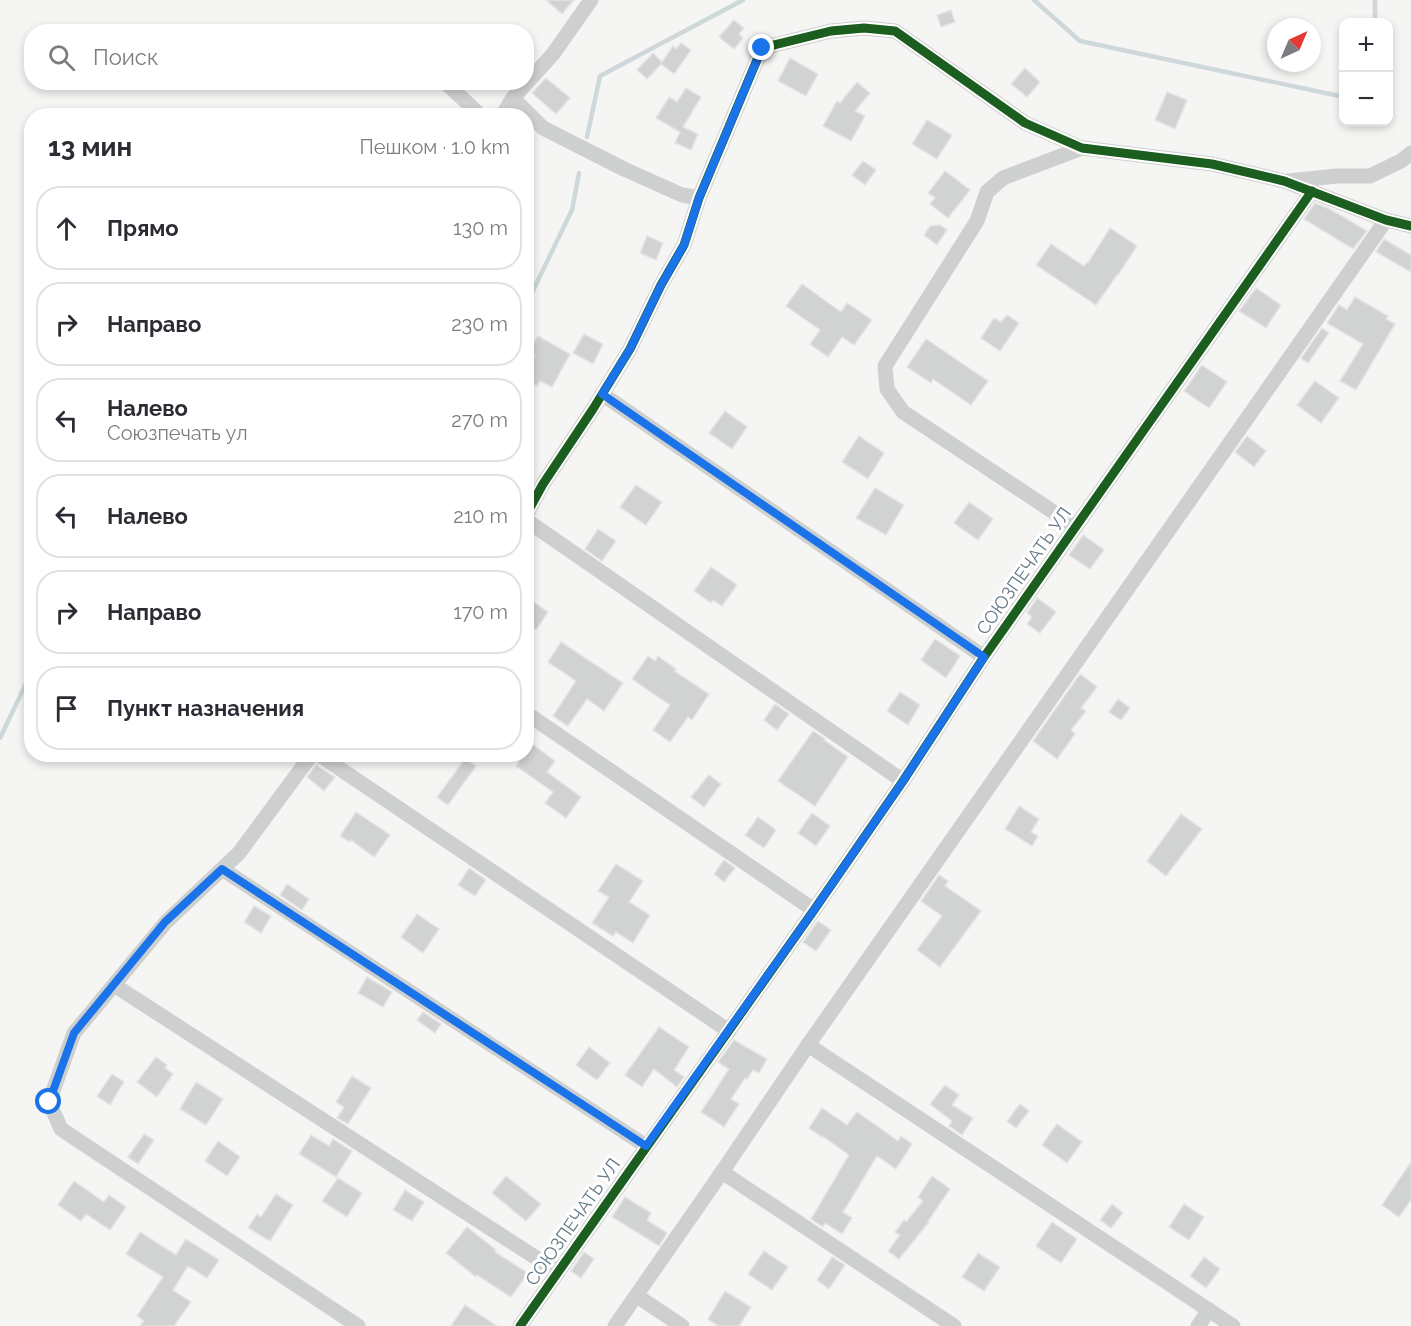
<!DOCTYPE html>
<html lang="ru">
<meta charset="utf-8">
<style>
:root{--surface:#fff;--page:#f7f7f7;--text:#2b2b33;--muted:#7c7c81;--line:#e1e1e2}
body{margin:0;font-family:Raleway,sans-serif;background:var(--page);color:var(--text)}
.controls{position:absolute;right:18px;top:18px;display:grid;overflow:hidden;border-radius:12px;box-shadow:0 3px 9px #0003}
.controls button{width:54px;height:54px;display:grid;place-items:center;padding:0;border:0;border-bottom:2px solid var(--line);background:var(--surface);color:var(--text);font:30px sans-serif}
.compass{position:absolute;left:1267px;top:18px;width:54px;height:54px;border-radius:50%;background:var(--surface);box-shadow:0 3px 9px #0003;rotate:44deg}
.stop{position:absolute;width:18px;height:18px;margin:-14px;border:4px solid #1a73e8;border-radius:50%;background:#fff}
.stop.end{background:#1a73e8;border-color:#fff;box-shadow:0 2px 6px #0008}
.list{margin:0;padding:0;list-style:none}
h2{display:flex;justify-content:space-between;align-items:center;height:78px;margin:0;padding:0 24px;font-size:26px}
h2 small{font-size:20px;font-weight:400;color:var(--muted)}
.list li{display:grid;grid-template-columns:39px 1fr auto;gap:18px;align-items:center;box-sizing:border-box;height:84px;margin:0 12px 12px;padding:0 12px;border:2px solid var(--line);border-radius:24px}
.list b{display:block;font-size:22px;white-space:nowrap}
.list p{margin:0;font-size:20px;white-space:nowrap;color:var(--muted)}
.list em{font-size:20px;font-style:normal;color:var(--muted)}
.icon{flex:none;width:33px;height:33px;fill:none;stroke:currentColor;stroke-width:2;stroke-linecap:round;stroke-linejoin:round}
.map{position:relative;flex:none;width:1411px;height:1326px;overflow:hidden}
.search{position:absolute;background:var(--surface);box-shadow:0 3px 9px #0003;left:24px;top:24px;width:510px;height:66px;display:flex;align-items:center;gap:15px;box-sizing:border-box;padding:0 21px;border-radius:24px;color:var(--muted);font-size:22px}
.panel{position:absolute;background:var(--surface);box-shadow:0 3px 9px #0003;left:24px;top:108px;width:510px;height:654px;border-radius:24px}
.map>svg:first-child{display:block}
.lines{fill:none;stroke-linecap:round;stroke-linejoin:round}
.stream{stroke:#ced8da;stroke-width:4.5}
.building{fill:#d1d2d2;stroke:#e4e4e3;stroke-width:1.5}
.minor{stroke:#ced0d0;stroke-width:15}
.cycleway-casing{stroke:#fff;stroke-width:13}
.cycleway{stroke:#1b5e20;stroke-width:9}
.route{stroke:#1a73e8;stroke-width:8}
.labels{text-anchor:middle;stroke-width:6;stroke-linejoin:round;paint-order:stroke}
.street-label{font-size:18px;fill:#627886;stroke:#fff}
</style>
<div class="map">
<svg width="1411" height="1326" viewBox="0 0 1411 1326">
<rect width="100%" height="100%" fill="#f5f5f3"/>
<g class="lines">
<!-- stream -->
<g class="stream">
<path d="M1034,0L1080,41L1344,97"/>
<path d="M1375,0V22"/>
<path d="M587,137L600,76L743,0"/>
<path d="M526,305L572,210L579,173"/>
<path d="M0,738L32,671"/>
</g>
</g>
<!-- building -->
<g class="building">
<path d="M546,0H574L562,14Z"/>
<path d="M951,10L955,22L941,27L937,15Z"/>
<path d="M734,20L744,28L739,34L743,38L734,49L719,37Z"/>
<path d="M681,43L691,50L674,74L661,64L647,79L637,70L653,53L662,62L673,46L676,49Z"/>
<path d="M790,58L818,74L806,96L778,81Z"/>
<path d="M1025,68L1040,82L1027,97L1011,84Z"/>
<path d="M546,78L570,98L556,114L532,93Z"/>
<path d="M857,82L870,93L855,111L865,116L851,141L823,126L837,101L840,103Z"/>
<path d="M686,88L701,97L683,127L698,134L691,150L675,143L680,132L656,118L669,97L677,102Z"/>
<path d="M1167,92L1187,100L1175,129L1155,120Z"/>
<path d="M927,120L952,135L937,159L912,144Z"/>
<path d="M863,161L876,170L865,185L852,175Z"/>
<path d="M945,171L970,190L948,218L930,204L935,198L928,193Z"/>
<path d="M1315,203L1330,209L1367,231L1353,249L1304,219Z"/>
<path d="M940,225L947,230L937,245L924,235L930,226Z"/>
<path d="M1110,228L1137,246L1118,275H1117L1096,305L1036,265L1051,244L1084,266L1087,262L1088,263Z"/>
<path d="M647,236L663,243L656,260L640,253Z"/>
<path d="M1384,239L1411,255V272L1376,252Z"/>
<path d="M802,284L841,312L847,303L872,320L854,345L842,337L828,357L810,344L820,330L786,306Z"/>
<path d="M1256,288L1281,305L1266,328L1239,311Z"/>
<path d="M1355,297L1388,316L1386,319L1395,324L1356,390L1340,381L1363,344L1327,323L1339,305L1347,310Z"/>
<path d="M1007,315L1019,323L1000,351L981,338L994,318L1001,322Z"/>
<path d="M1322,328L1329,333L1308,363L1301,358Z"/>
<path d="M584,334L603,344L593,364L573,353Z"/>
<path d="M538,336L570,354L552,387L540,381L537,386L526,380V371L535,356L529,352Z"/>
<path d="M926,339L988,381L971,405L933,379L931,383L907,367Z"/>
<path d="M1202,365L1227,382L1209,408L1184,391Z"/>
<path d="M1315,381L1339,398L1321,423L1297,405Z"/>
<path d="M725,411L747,427L732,449L709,433Z"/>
<path d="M859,436L884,453L868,479L842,462Z"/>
<path d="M1247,436L1266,451L1254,467L1235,452Z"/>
<path d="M636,485L662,502L646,525L620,507Z"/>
<path d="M875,488L904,505L886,535L856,518Z"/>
<path d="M969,502L993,519L978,540L954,523Z"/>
<path d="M598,529L616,541L602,561L585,549Z"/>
<path d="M1083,535L1104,550L1090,569L1069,555Z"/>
<path d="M711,567L737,585L722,606L713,600L711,603L694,591Z"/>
<path d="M526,597L548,612L536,630L526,624Z"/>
<path d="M1037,598L1056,612L1040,633L1027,624L1032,617L1027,613Z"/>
<path d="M935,639L960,656L946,678L921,660Z"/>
<path d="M561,642L623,683L604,711L587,699L568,726L553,716L576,681L548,662Z"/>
<path d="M648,656L655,661L658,656L676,669L674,671L709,694L692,720L688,717L670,742L653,730L670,705L632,679Z"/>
<path d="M1080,674L1097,687L1081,708L1086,711L1071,730L1075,734L1057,759L1033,741Z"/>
<path d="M900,692L920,705L908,725L887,711Z"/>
<path d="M1118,699L1130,708L1121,720L1109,712Z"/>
<path d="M775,704L789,714L777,730L764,720Z"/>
<path d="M813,731L825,739L824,740L848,757L815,806L778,781Z"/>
<path d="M532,744L555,761L547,772L581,797L566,818L545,803L553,792L516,766L524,754H526V751Z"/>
<path d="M465,759L476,766L448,805L437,797Z"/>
<path d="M316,765L335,777L324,791L307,777Z"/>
<path d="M709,775L721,784L704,807L691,797Z"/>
<path d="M1019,806L1039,819L1031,832L1038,836L1032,846L1005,829Z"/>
<path d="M356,812L390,835L374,857L351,840L350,842L340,836Z"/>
<path d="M812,813L830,826L816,846L798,833Z"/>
<path d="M1181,814L1202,829L1166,876L1147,861Z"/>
<path d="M758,817L776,830L764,848L745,835Z"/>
<path d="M724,860L735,868L724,882L714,874Z"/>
<path d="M616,864L643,881L629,902L650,915L633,943L616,932L613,936L592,923L609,897L598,891Z"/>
<path d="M469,868L486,880L475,896L458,885Z"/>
<path d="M939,875L948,881L945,886L981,911L940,967L917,950L942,916L921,901Z"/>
<path d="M287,884L309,899L302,910L280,895Z"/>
<path d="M254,906L271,916L261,933L244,922Z"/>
<path d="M417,914L439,929L423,953L401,937Z"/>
<path d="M818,921L831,930L816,951L803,942Z"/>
<path d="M367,977L392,992L383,1007L358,993Z"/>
<path d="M423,1012L441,1024L435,1033L417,1020Z"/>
<path d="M659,1027L689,1047L674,1070L684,1077L677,1087L654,1069L642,1087L625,1075Z"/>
<path d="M734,1040L767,1059L759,1073L753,1070L747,1079L745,1078L731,1099L739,1104L724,1127L701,1112L729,1069L718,1062Z"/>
<path d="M589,1047L610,1063L597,1080L576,1065Z"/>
<path d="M156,1057L167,1065L165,1068L173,1074L157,1097L137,1082Z"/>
<path d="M112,1074L124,1082L110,1105L97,1096Z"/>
<path d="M352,1076L371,1088L348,1124L337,1118L344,1107L336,1102Z"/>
<path d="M196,1082L223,1099L206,1125L180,1109Z"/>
<path d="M945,1085L959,1095L952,1105L973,1118L962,1135L949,1126L952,1121L930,1104Z"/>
<path d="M1020,1104L1029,1111L1016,1128L1007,1121Z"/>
<path d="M822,1108L847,1125L857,1112L898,1141L901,1136L912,1144L896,1169L877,1156L843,1212L852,1218L842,1234L825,1223L823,1227L811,1219L849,1155L822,1136V1137L809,1128Z"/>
<path d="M1057,1124L1082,1142L1067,1163L1042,1145Z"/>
<path d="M144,1134L154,1140L138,1164L128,1157Z"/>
<path d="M311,1135L329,1146L333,1139L352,1151L336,1177L299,1154Z"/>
<path d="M218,1141L240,1157L227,1176L205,1161Z"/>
<path d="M1411,1162V1200L1399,1217L1382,1205Z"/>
<path d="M506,1176L541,1204L526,1221L492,1193Z"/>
<path d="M932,1176L950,1189L928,1221L929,1222L899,1259L888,1251L900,1235L895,1232L904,1220L906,1222L923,1201L918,1197Z"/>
<path d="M338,1178L362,1193L347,1217L322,1201Z"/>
<path d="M74,1181L104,1202L109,1195L126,1207L110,1230L86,1214L81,1221L58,1205Z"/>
<path d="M405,1190L424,1202L412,1221L393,1210Z"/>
<path d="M276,1194L293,1205L270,1241L248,1228L257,1214L261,1217Z"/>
<path d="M625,1197L651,1213L647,1220L667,1233L659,1246L612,1217Z"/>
<path d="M1112,1204L1123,1213L1111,1228L1100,1220Z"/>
<path d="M1184,1204L1204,1217L1189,1240L1169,1227Z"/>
<path d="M1052,1222L1077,1239L1061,1263L1036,1246Z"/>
<path d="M467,1227L496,1250L495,1252L528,1273L511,1297L477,1275L476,1277L446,1253Z"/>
<path d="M140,1232L176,1255L186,1239L219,1260L207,1278L188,1266L173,1290L191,1302L174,1326H140L144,1321L137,1316L163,1277L126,1254Z"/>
<path d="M764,1251L788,1267L772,1290L748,1274Z"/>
<path d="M584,1252L594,1259L581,1278L571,1271Z"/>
<path d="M978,1253L1000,1267L984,1291L962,1277Z"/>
<path d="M832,1257L845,1265L829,1289L817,1280Z"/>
<path d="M1204,1257L1220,1269L1206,1288L1190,1276Z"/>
<path d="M725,1291L751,1307L739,1326H718L708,1319Z"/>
<path d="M465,1305L497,1326H451Z"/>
</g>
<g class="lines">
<!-- minor -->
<g class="minor">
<path d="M445,82L481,116"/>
<path d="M513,98L543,128L624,169L682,195L699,198"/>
<path d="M502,116L513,98L553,54L591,0"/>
<path d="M1288,181L1337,176H1370L1401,161L1411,153"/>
<path d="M602,394L984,657"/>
<path d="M526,515L543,484L593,409L630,349L661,285L684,245L699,198L762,48L831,31L864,28L895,31L1025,123L1082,148L1212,164L1284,181L1386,220L1411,226"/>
<path d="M526,520L903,781"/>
<path d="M1076,527L903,412L887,389L885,366L977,221L987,192L1003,178L1082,148"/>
<path d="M526,713L814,910"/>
<path d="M312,754L239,853L166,922L74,1033L49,1102L61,1129L358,1326"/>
<path d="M318,754L729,1031"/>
<path d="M222,869L646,1146"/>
<path d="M114,985L558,1272"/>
<path d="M808,1045L1233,1326"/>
<path d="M722,1172L954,1326"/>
<path d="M637,1296L682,1326"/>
<path d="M520,1326L814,910L903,781L984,657L1312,191"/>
<path d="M615,1326L722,1172L808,1045L1386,220"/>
<path d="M1198,1326L1209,1310"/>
</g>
<!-- cycleway casing -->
<g class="cycleway-casing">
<g id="cycleway">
<path d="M526,515L543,484L593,409L630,349L661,285L684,245L699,198L762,48L831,31L864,28L895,31L1025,123L1082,148L1212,164L1284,181L1386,220L1411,226"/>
<path d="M520,1326L814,910L903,781L984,657L1312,191"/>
</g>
</g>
<!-- cycleway -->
<use href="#cycleway" class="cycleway"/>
</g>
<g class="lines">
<!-- route -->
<path class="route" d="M49,1102L74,1033L165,922L222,869L646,1146L814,910L903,781L984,657L602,394L630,349L661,285L684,245L699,198L762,48"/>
</g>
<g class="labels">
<!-- street labels -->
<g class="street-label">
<text transform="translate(1024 571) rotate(-55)" y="6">СОЮЗПЕЧАТЬ УЛ</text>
<text transform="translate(573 1222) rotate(-55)" y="6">СОЮЗПЕЧАТЬ УЛ</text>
</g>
</g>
</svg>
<div class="controls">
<button>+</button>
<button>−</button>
</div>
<svg class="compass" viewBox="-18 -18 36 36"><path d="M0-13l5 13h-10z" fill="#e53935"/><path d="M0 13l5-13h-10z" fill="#7c7c81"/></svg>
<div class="stop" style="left:49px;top:1102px"></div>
<div class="stop end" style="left:762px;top:48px"></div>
<div class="search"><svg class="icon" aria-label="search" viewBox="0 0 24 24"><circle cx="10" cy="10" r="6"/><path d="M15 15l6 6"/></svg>Поиск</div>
<section class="panel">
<h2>13 мин<small>Пешком · 1.0 km</small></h2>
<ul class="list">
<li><svg class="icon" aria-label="ahead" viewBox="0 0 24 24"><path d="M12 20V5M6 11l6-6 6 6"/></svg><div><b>Прямо</b></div><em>130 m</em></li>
<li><svg class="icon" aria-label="right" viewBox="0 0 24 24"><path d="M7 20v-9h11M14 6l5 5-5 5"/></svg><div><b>Направо</b></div><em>230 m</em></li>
<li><svg class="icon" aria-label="left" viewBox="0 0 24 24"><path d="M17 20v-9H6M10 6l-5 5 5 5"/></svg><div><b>Налево</b><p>Союзпечать ул</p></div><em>270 m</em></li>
<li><svg class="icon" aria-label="left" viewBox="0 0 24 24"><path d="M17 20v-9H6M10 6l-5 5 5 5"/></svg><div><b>Налево</b></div><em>210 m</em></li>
<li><svg class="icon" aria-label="right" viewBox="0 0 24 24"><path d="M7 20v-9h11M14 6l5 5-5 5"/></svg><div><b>Направо</b></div><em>170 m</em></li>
<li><svg class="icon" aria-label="arrive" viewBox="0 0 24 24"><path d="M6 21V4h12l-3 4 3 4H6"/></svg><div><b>Пункт назначения</b></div></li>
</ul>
</section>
</div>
